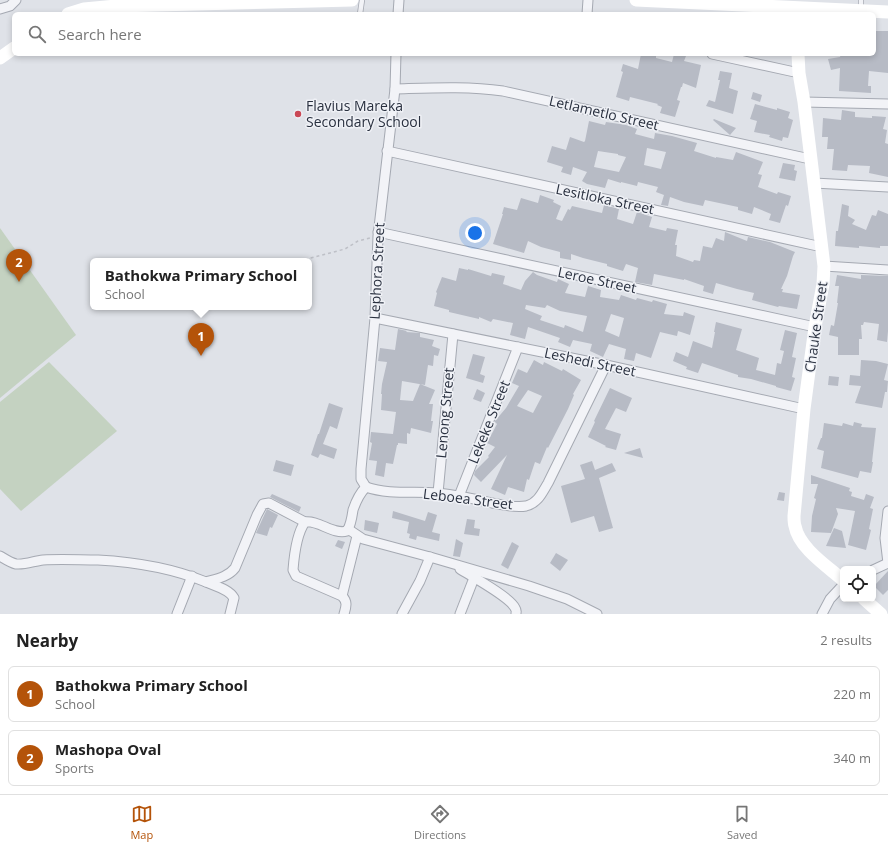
<!DOCTYPE html>
<style>
:root{--surface:#fff;--page:#f2f2f2;--text:#222;--muted:#767676;--line:#e0e0e0;--accent:#b45309}
body{margin:0;font-family:"Open Sans",sans-serif;background:var(--page);color:var(--text)}
.controls{position:absolute;right:12px;bottom:12px;display:grid;overflow:hidden;border-radius:6px;box-shadow:0 2px 6px #0003}
.controls button{width:36px;height:36px;display:grid;place-items:center;padding:0;border:0;border-bottom:1px solid var(--line);background:var(--surface);color:var(--text);font:20px sans-serif}
.you{position:absolute;left:475px;top:233px;width:14px;height:14px;margin:-10px;border:3px solid #fff;border-radius:50%;background:#1a73e8;box-shadow:0 0 0 6px #1a73e833}
.badge{display:grid;place-items:center;width:26px;height:26px;border-radius:50%;background:var(--accent);color:#fff;font-size:13px;font-weight:700}
.pin{position:absolute;translate:-50% -33px;filter:drop-shadow(0 1px 2px #0008)}
.pin::after{content:'';position:absolute;top:21px;width:14px;height:12px;background:inherit;clip-path:polygon(0 0,100% 0,50% 100%)}
.popup{position:absolute;left:90px;top:258px;width:222px;height:52px;box-sizing:border-box;display:grid;place-content:center;border-radius:6px;background:var(--surface);filter:drop-shadow(0 1px 3px #0005);font-size:13px;white-space:nowrap;color:var(--muted)}
.popup b{font-size:15px;color:var(--text)}
.popup::after{content:'';position:absolute;left:50%;top:100%;margin-left:-8px;border:8px solid transparent;border-top-color:var(--surface)}
.list{margin:0;padding:0;list-style:none}
h2{display:flex;justify-content:space-between;align-items:center;height:52px;margin:0;padding:0 16px;font-size:17px}
h2 small{font-size:13px;font-weight:400;color:var(--muted)}
.list li{display:grid;grid-template-columns:26px 1fr auto;gap:12px;align-items:center;box-sizing:border-box;height:56px;margin:0 8px 8px;padding:0 8px;border:1px solid var(--line);border-radius:6px}
.list b{display:block;font-size:15px;white-space:nowrap}
.list p{margin:0;font-size:13px;white-space:nowrap;color:var(--muted)}
.list em{font-size:13px;font-style:normal;color:var(--muted)}
.icon{flex:none;width:22px;height:22px;fill:none;stroke:currentColor;stroke-width:2;stroke-linecap:round;stroke-linejoin:round}
.map{position:relative;flex:none;width:888px;height:614px;overflow:hidden}
.search{position:absolute;background:var(--surface);box-shadow:0 2px 6px #0003;left:12px;right:12px;top:12px;height:44px;display:flex;align-items:center;gap:10px;box-sizing:border-box;padding:0 14px;border-radius:6px;color:var(--muted);font-size:15px}
.sheet{height:180px;background:var(--surface)}
nav{display:flex;justify-content:space-around;align-items:center;box-sizing:border-box;height:56px;border-top:1px solid var(--line);background:var(--surface);font-size:11px;color:var(--muted)}
nav a{display:grid;justify-items:center;gap:2px}
nav .on{color:var(--accent)}
.map>svg:first-child{display:block}
.green{fill:#c4d2c1}
.building{fill:#b7bbc5;fill-rule:evenodd}
.lines{fill:none;stroke-linecap:round;stroke-linejoin:round}
.lane-casing{stroke:#a5a9b2;stroke-width:6}
.street-casing{stroke:#a5a9b2;stroke-width:11}
.path{stroke:#bec0c7;stroke-width:1.5;stroke-dasharray:3 3;stroke-linecap:butt}
.lane{stroke:#f2f3f7;stroke-width:4.5}
.street{stroke:#f2f3f7;stroke-width:9}
.secondary{stroke:#fff;stroke-width:13}
.poi-dot{fill:#ca4855;stroke:#eff1f6;stroke-width:1.5}
.labels{text-anchor:middle;stroke-width:3;stroke-linejoin:round;paint-order:stroke}
.poi-label{font-size:14px;fill:#29303f;stroke:#eff1f6;text-anchor:start}
.street-label{font-size:14px;fill:#29303f;stroke:#eff1f6}
</style>
<div class="map">
<svg width="888" height="614" viewBox="0 0 888 614">
<rect width="100%" height="100%" fill="#dfe2e8"/>
<!-- green -->
<g class="green">
<path d="M0,228L76,335L0,398Z"/>
<path d="M49,362L117,431L21,511L0,489V402Z"/>
</g>
<!-- building -->
<g class="building">
<path d="M876,31H888V73L869,71L868,86H871V93L839,91L840,68L831,70L828,59L840,57L841,54H875Z"/>
<path d="M641,54H652V55L656,56V58L672,62L674,54H678L686,56L684,61L701,65L696,88L683,83L682,87H681L677,100L680,101L675,117L660,113L662,107L657,105L658,104L630,97L629,101L616,97L623,72L621,71L623,64L638,69Z"/>
<path d="M720,71L732,73L729,88L738,91L733,114L706,106L709,100L715,102L720,80H718Z"/>
<path d="M753,92L762,95L760,102L751,99Z"/>
<path d="M755,104L777,110V108L790,112L788,118L793,120L788,138L783,137L782,141L769,137L770,135L754,132L757,121L750,119Z"/>
<path d="M842,110L855,112V117L872,118V116L886,117L883,129L887,130L885,143L888,144V177L869,173L870,166L848,165L847,171L832,170L834,149H827L828,137H822L823,118L841,120Z"/>
<path d="M714,119L736,128L730,135L713,120Z"/>
<path d="M589,121L605,125L606,122L626,125L637,129L635,134L654,139L655,133L672,136L697,143L694,151L716,158V157L733,160L736,152L763,162L758,174L762,175L758,187L777,194L778,192L791,196L788,206L786,205L780,223L769,220L771,214L754,207L752,214L738,210V207L705,200L703,206L684,202L670,197L668,206L661,205L664,195L656,192L658,187L638,182L637,186L621,182V183L608,179L605,188L587,184L582,181L587,172L573,167L571,175L561,172L563,167L547,162L552,146L566,150L570,137L584,142L585,141ZM647,148L666,152L661,169L644,165ZM598,151L618,154V155L626,157L619,172L594,167Z"/>
<path d="M783,163L795,165L794,170L797,171L795,181L779,178Z"/>
<path d="M540,195L554,200L553,202L561,206L556,219L562,221L568,209L570,210L572,206L602,213L604,205L619,209L617,219L633,224L637,212L652,217L649,227L666,231L667,228L678,230L675,245H677L676,256L693,262L694,260L700,261L703,246L712,248L716,238L724,241L725,232L747,241L748,237L770,242L795,252L793,256L787,276L781,289H783L782,292L800,295L797,309L779,306L778,307L752,300L754,293L737,289L716,283L713,294L703,291L704,286L684,279V280L654,274L652,285L635,282L638,268L626,264L623,271L607,266V264L583,258L571,254V260L560,258V252L541,247L528,241L524,253L493,244L503,214H502L504,207L517,210L521,198L538,203Z"/>
<path d="M842,204L849,206L848,216L855,220L852,224L866,230L872,215L876,216L878,210L888,214V246H880V248L859,246V248L835,246L836,231H838Z"/>
<path d="M459,268L468,270V269L491,276L492,273L505,276L503,284L521,290L525,281L533,272L537,275L557,282L558,279L569,284L565,293L585,297L588,286L601,290L600,297L619,300L621,295L636,300L637,298L652,302L653,300L667,304L664,314L683,316L684,312L695,316L690,335L678,331L677,336L660,332L651,358L636,353L634,361L624,359L626,349L609,344L603,357L590,351L592,344L573,340L570,347L558,342L560,338L528,327L525,339L510,335L513,323L493,319L491,322L479,317V319L449,312V310L434,306L437,293L436,292L442,277L456,281ZM526,305L545,308L547,305L560,311L587,316L583,332L565,325L564,328L540,320L542,316L525,309ZM611,314L624,318L619,337L605,331Z"/>
<path d="M837,275L861,279V275L888,276V331L887,342L877,340L879,324L864,322L863,325H861L862,339H859V355H838V337L829,335L831,325L834,326L838,303H837L839,286H835Z"/>
<path d="M716,322L742,329L736,350L759,358L756,370L775,375L777,363L781,364L784,351L780,350L785,330L797,333L792,357L796,358L792,377L795,378L791,391L776,387V386L751,379L738,377V375L702,363L698,373L686,369L687,367L673,361L676,352L688,357L693,341L712,348L715,332H714Z"/>
<path d="M398,329L407,331L406,332L420,333V337L434,340L432,346L440,349L438,356L434,355L433,366L428,365L425,385L402,381L400,400L413,401L420,384L435,390L429,404H433L431,421H433L431,433L411,428L410,434L407,433V444L398,443V445H397L393,464L386,463L384,477L375,475L377,461L369,460L372,443L370,442L371,432L393,434L396,412L381,410L382,394H381L382,384L387,362L378,361L380,348L395,350Z"/>
<path d="M473,354L485,357L480,374L485,376L483,383L466,378Z"/>
<path d="M534,360L543,365L544,362L562,371L563,369L581,380L573,394L574,395L568,409L548,448L547,447L540,464L535,462L529,480L527,479L524,492L508,487L505,495L491,489L507,455L481,482L474,475L475,471L489,457L488,456L495,447L487,443L497,424L495,422V421L506,408L519,386L512,383L518,369L527,373ZM528,390L542,396L533,413L517,406Z"/>
<path d="M861,360L876,361L888,364L884,380L888,381L887,392H885L882,408L855,403L861,386L849,385L850,375L860,376Z"/>
<path d="M829,376L839,377L838,386L828,385Z"/>
<path d="M610,388L632,398L626,412L616,408L605,429L621,434L616,450L605,447L606,446L588,437L595,422L594,421Z"/>
<path d="M477,389L485,393L481,402L473,399Z"/>
<path d="M329,403L343,408L337,429L330,426L323,444L337,449L334,459L320,454L318,458L311,455L318,434H319Z"/>
<path d="M854,422L862,424L861,427L876,428L872,462H873L871,473L860,471L858,478L821,468L824,451L817,449L821,438H822L824,423L842,426L843,423L853,426Z"/>
<path d="M640,448L643,458L624,453Z"/>
<path d="M276,460L294,465L291,476L273,471Z"/>
<path d="M592,461L595,470L612,463L616,471L599,478L613,528L599,532L594,516L571,523L561,486L585,479L580,465Z"/>
<path d="M811,475L850,488L849,491L852,492L851,496L864,500L866,494L874,497L870,508L873,509L869,529L871,530L866,550L848,545L855,511L836,508L838,514L831,533L811,532L812,516L816,499L814,498L818,484H811Z"/>
<path d="M779,492L785,493L784,501L777,500Z"/>
<path d="M272,494L301,507L299,512L270,497Z"/>
<path d="M267,509L278,515L272,528L270,527L267,536L256,533Z"/>
<path d="M393,511L425,521L428,512L437,515L432,532L440,534L439,541L417,536L416,540L409,538L410,534L407,533L409,522L392,518Z"/>
<path d="M467,519L475,520L474,528L480,529L479,536L464,534Z"/>
<path d="M365,520L379,523L377,533L364,530Z"/>
<path d="M834,528L842,531L846,548L826,546Z"/>
<path d="M456,539L463,543L460,557L453,556Z"/>
<path d="M338,540L345,542L342,549L335,546Z"/>
<path d="M512,542L519,546L508,569L501,565Z"/>
<path d="M556,553L568,560L560,571L550,563Z"/>
<path d="M888,571V590L883,595L874,586Z"/>
</g>
<g class="lines">
<!-- lane casing -->
<g class="lane-casing">
<g id="lane">
<path d="M861,9V0"/>
<path d="M360,14L362,0"/>
</g>
</g>
<!-- street casing -->
<g class="street-casing">
<g id="street">
<path d="M0,9L10,6L16,0"/>
<path d="M398,14L399,0"/>
<path d="M587,14L588,0"/>
<path d="M712,54L799,73"/>
<path d="M395,89C431,88 467,86 503,91L810,159"/>
<path d="M804,102L888,104"/>
<path d="M387,151L822,247"/>
<path d="M814,183L888,187"/>
<path d="M378,232L815,327"/>
<path d="M824,266L888,270"/>
<path d="M375,318L606,365L804,409"/>
<path d="M366,487L361,479V469L375,318L378,236L395,89L396,54"/>
<path d="M366,487C389,495 415,491 438,493C457,495 475,499 492,503C503,505 515,508 526,506C538,503 542,493 548,483L606,365"/>
<path d="M438,493L453,334"/>
<path d="M459,496L518,347"/>
<path d="M888,511L885,538L888,563"/>
<path d="M348,529L363,539L430,557L529,586L567,599L597,614"/>
<path d="M0,556C5,559 11,563 16,564C25,565 34,561 43,560C61,559 80,560 98,560C135,562 172,568 206,582C215,586 229,589 234,598L230,614"/>
<path d="M460,569C471,576 510,597 515,608C517,611 516,611 516,614"/>
<path d="M873,570L888,563"/>
<path d="M206,582C216,579 228,577 235,568L257,515L263,504L269,503L305,522"/>
<path d="M342,596L357,536"/>
<path d="M177,614L192,576"/>
<path d="M344,614C346,607 348,602 342,596L296,576L293,570C294,557 297,533 305,522C319,520 333,535 347,531C351,525 352,517 353,510C356,501 360,493 366,487"/>
<path d="M402,614L420,581L430,557"/>
<path d="M460,614L474,578"/>
<path d="M822,614L830,599L843,585"/>
</g>
</g>
<!-- path -->
<path class="path" d="M299,261L345,249L358,241L370,238"/>
<!-- lane -->
<use href="#lane" class="lane"/>
<!-- street -->
<use href="#street" class="street"/>
<!-- secondary -->
<g class="secondary">
<path d="M636,0L888,12"/>
<path d="M68,14L84,9L116,6L352,0"/>
<path d="M798,54L799,73L804,102L824,266L823,284L815,327L804,409L794,516C794,519 794,523 795,526C799,548 827,566 843,580"/>
<path d="M0,58L14,48"/>
<path d="M864,599L881,614"/>
</g>
</g>
<!-- markers -->
<circle class="poi-dot" cx="298" cy="114" r="4"/>
<g class="labels">
<!-- poi labels -->
<g class="poi-label">
<text x="306" y="111">Flavius Mareka<tspan x="306" dy="16">Secondary School</tspan></text>
</g>
<!-- street labels -->
<g class="street-label">
<text transform="translate(604 113) rotate(13)" y="5">Letlametlo Street</text>
<text transform="translate(605 199) rotate(12)" y="5">Lesitloka Street</text>
<text transform="translate(377 271) rotate(-87)" y="5">Lephora Street</text>
<text transform="translate(597 280) rotate(12)" y="5">Leroe Street</text>
<text transform="translate(816 327) rotate(-82)" y="5">Chauke Street</text>
<text transform="translate(590 362) rotate(12)" y="5">Leshedi Street</text>
<text transform="translate(445 413) rotate(-85)" y="5">Lenong Street</text>
<text transform="translate(489 422) rotate(-68)" y="5">Lekeke Street</text>
<text transform="translate(468 499) rotate(7)" y="5">Leboea Street</text>
</g>
</g>
</svg>
<div class="controls">
<button><svg class="icon" aria-label="locate" viewBox="0 0 24 24"><circle cx="12" cy="12" r="6"/><path d="M12 2v4M12 18v4M2 12h4M18 12h4"/></svg></button>
</div>
<div class="you"></div>
<div class="pin badge" style="left:201px;top:356px">1</div>
<div class="popup"><b>Bathokwa Primary School</b>School</div>
<div class="pin badge" style="left:19px;top:282px">2</div>
<div class="search"><svg class="icon" aria-label="search" viewBox="0 0 24 24"><circle cx="10" cy="10" r="6"/><path d="M15 15l6 6"/></svg>Search here</div>
</div>
<section class="sheet">
<h2>Nearby<small>2 results</small></h2>
<ul class="list">
<li><span class="badge">1</span><div><b>Bathokwa Primary School</b><p>School</p></div><em>220 m</em></li>
<li><span class="badge">2</span><div><b>Mashopa Oval</b><p>Sports</p></div><em>340 m</em></li>
</ul>
</section>
<nav>
<a class="on"><svg class="icon" aria-label="map" viewBox="0 0 24 24"><path d="M3 6l6-2 6 2 6-2v14l-6 2-6-2-6 2zM9 4v14M15 6v14"/></svg>Map</a>
<a><svg class="icon" aria-label="directions" viewBox="0 0 24 24"><path d="M12 3l9 9-9 9-9-9zM9 14v-3h6M13 9l2 2-2 2"/></svg>Directions</a>
<a><svg class="icon" aria-label="saved" viewBox="0 0 24 24"><path d="M7 4h10v16l-5-4-5 4z"/></svg>Saved</a>
</nav>
